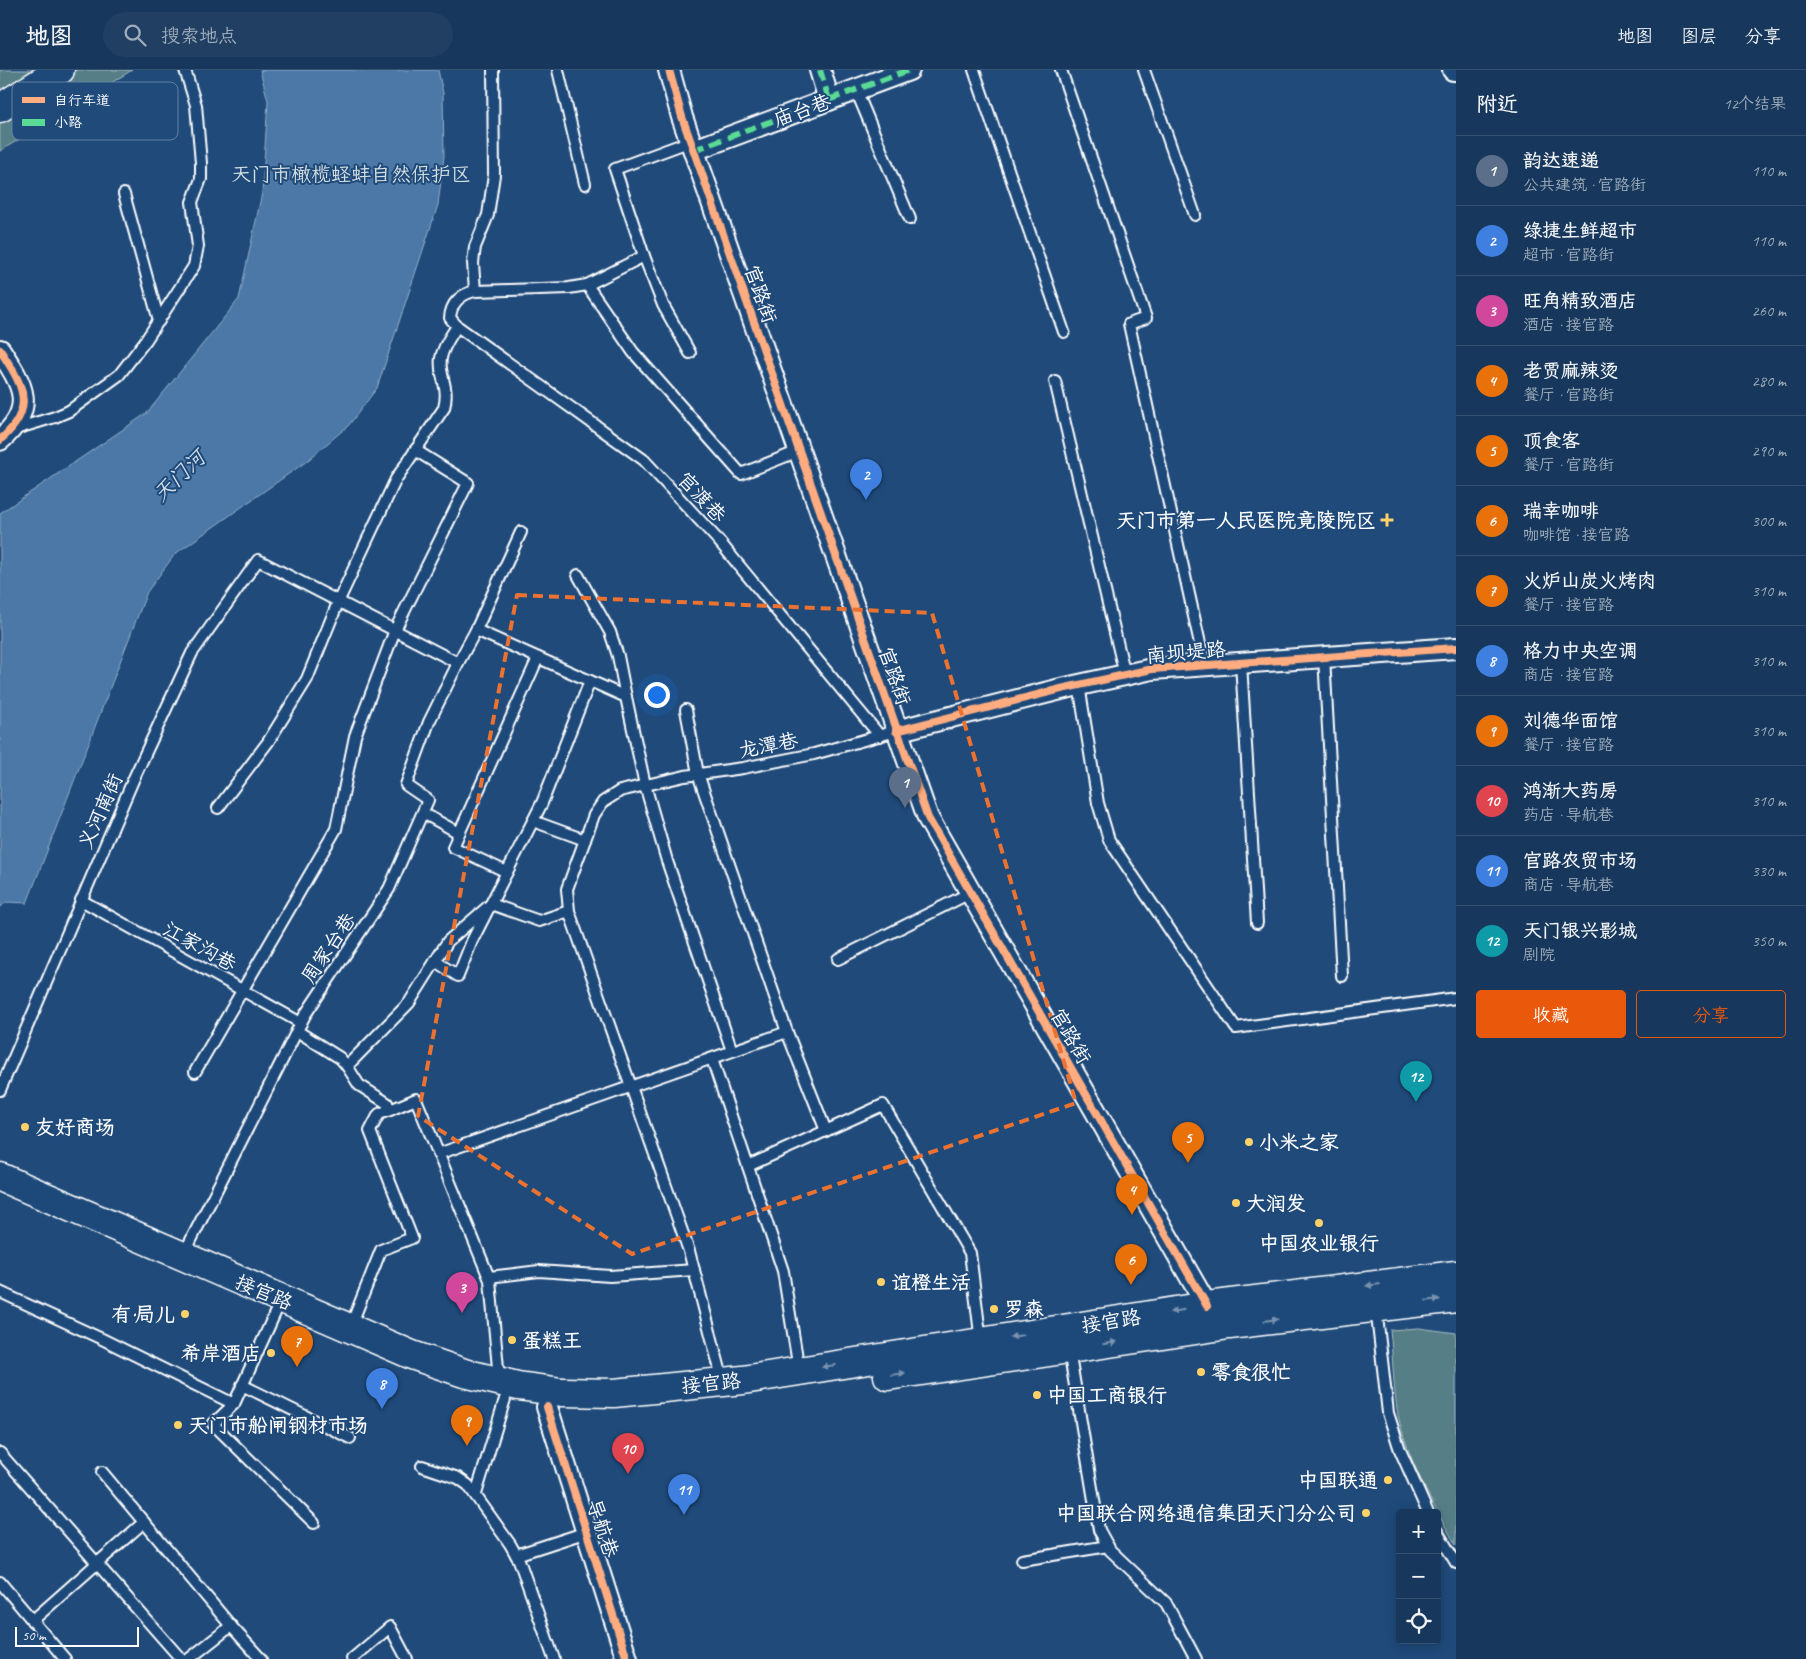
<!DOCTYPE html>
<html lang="zh">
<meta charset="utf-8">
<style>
:root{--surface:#17385c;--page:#203f62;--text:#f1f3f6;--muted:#9eacbb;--line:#365272;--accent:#ea580c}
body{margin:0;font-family:Caveat,"LXGW WenKai TC",sans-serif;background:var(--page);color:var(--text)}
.controls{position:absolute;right:15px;bottom:15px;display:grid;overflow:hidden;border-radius:5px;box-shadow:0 2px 12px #0003}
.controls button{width:45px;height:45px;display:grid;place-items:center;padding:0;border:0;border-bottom:1px solid var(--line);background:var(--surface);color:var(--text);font:25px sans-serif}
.scale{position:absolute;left:15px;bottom:12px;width:124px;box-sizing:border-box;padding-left:5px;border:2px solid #fff;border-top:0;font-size:14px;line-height:18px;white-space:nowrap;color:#fff;-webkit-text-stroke:4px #1f4a7a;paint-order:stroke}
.you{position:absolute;left:656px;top:624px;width:18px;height:18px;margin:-12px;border:4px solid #fff;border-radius:50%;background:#1a73e8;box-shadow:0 0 0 8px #1a73e833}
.badge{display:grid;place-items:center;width:32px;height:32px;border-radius:50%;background:var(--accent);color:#fff;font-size:16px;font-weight:700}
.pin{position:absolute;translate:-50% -41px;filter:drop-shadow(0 1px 2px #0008)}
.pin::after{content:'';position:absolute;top:26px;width:18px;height:15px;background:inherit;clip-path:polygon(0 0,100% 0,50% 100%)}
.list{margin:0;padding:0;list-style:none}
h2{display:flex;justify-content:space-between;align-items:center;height:65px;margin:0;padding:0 20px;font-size:21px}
h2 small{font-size:16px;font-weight:400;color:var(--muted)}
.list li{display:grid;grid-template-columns:32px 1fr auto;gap:15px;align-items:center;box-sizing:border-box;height:70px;padding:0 20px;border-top:1px solid var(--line)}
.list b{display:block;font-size:19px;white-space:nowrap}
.list p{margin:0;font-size:16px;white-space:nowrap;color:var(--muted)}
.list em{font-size:16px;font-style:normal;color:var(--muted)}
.actions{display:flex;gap:10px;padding:15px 20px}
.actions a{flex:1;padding:11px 0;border:1px solid var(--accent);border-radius:5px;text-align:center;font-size:18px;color:var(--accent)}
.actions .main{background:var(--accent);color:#fff}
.icon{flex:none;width:28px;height:28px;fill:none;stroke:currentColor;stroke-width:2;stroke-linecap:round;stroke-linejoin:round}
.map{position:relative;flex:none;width:1456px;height:1589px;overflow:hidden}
header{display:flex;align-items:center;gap:30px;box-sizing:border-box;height:70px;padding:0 25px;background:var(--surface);border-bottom:1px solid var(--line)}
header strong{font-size:24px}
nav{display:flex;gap:28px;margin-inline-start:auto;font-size:18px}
.search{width:350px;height:45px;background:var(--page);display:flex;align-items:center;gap:12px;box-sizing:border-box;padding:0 18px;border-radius:28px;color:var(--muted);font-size:19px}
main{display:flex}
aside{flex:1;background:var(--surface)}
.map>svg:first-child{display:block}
.green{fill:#547e86;stroke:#aabec2}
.water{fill:#4c78a7;stroke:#94aeca}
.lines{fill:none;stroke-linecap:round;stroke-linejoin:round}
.service-casing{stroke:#fff;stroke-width:14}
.minor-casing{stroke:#fff;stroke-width:24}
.secondary-casing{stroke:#fff;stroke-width:31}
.service{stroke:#1f4a7a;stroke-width:10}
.minor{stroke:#1f4a7a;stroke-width:20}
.secondary{stroke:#1f4a7a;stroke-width:28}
.quiet{stroke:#5adb95;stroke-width:6;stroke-dasharray:12 6;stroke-linecap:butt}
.cycleway-casing{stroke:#1f4a7a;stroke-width:11}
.cycleway{stroke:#ffac80;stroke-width:8}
.oneway{fill:#7992af}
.marked{fill:none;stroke:#eb7230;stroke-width:4;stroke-dasharray:10 6;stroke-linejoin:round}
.poi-dot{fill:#ffd166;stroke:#1f4a7a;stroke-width:2}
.labels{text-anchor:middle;stroke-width:4;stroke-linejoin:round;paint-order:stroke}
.street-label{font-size:20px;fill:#fff;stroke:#1f4a7a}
.park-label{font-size:20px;fill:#d4dfe1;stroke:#1f4a7a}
.poi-label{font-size:20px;font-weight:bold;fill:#fff;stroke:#1f4a7a;text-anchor:start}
.water-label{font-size:21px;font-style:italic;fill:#d2dde9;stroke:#1f4a7a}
.key{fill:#1f4a7a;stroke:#6280a2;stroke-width:1}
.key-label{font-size:14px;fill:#fff}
</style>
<header>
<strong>地图</strong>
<div class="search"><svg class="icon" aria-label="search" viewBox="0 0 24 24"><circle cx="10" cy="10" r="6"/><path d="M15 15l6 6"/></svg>搜索地点</div>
<nav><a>地图</a><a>图层</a><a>分享</a></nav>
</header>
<main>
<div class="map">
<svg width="1456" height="1589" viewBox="0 0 1456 1589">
<rect width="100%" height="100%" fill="#1f4a7a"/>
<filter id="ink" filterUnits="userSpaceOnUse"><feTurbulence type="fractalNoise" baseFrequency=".02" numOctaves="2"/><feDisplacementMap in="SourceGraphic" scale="10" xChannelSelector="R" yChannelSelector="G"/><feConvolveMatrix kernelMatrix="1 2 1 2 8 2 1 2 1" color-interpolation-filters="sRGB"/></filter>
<g filter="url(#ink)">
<!-- green -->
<g class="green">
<path d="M0,0H132L0,81Z"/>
<path d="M1419,1258L1456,1263V1475C1433,1436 1408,1390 1398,1345C1393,1317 1393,1288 1390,1260Z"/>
</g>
<!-- water -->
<path class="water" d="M260,0H438L443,23L444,86L438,135L377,318L349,355L307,391L175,484L147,522L27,833L6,832L0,838V443L147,343L239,229L262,123L268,31Z"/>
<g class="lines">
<!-- service casing -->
<g class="service-casing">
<g id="service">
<path d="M558,0L585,114"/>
<path d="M974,0L1064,262"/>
<path d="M1061,0L1146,248L1129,254L1205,596"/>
<path d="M1144,0L1195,145"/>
<path d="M856,20L910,149"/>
<path d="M124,124L159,251"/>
<path d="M644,186L663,235L690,283"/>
<path d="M587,215L633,282L741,404L799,381"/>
<path d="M475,221L473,193L475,177L488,145L494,105L493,0"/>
<path d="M457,256L644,390L718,470L880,666"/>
<path d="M1055,311L1125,605"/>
<path d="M12,360L55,347L69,341L119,305L146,270L194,196L198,176L192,132L201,109V93L196,35L185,0"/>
<path d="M578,505L610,562L618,586L626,627"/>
<path d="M476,560L521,462"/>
<path d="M1324,587L1342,906"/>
<path d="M1241,593L1257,853"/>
<path d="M1079,615L1098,733L1109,770L1236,958L1456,928"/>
<path d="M686,640L698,704L787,962L826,1061"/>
<path d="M218,738L268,672L307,609L339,530L396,409L444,338C450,316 438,305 441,288C443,276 451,266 457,256L450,248C451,233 461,224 475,221L569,218L587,215L644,186L615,99L691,71"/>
<path d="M423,743L459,763"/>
<path d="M533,751L585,770"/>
<path d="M507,802L453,777L538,588"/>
<path d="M81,830L301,953"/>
<path d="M838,889L970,823"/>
<path d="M435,891L458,906L472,871L542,733L590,611"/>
<path d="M297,961L340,988L347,996L359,1015L387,1033L390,1040L416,1029L490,1210L499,1309"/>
<path d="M712,989L783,1201L799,1300"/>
<path d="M347,996L409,933L448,871L491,834L539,851L569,841"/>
<path d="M195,1002L336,759L355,666L395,560L468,413L415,380"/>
<path d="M0,1020L134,708L192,583L258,490L458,593L476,560L626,627L645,715L667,791L732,981"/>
<path d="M438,1084L787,962"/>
<path d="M748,1096L883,1035L970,1183L981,1272"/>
<path d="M183,1186L305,945L389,819L428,730L406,715L429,652L458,593"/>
<path d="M489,1207L539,1201L610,1206L694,1200"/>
<path d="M0,1222L102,1269L234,1334L275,1243"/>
<path d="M1376,1237L1388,1343L1400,1380L1428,1443"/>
<path d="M350,1258L381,1180L412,1168L370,1061L379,1044L390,1040"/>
<path d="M1069,1280L1099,1460L1110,1480L1166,1533L1196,1589"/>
<path d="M723,1311L689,1181L569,841L567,819L594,745L603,732L620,721L685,706L743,698L814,684L896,661"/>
<path d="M242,1315L350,1368"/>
<path d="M234,1334L213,1354L314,1453"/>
<path d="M0,1383L181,1589"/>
<path d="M422,1396L458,1408L468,1415L510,1474L519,1490L554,1589"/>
<path d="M102,1402L231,1556"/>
<path d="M476,1424L505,1329"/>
<path d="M1437,1461L1456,1493"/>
<path d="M516,1485L587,1462"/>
<path d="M1022,1490L1108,1476"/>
<path d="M0,1512L65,1589"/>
<path d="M32,1551L144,1452"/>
<path d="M189,1589L231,1556L261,1589"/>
<path d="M352,1589L390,1557L407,1589"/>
</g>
</g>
<!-- minor casing -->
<g class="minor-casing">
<g id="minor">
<path d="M669,0L682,47L928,748L1207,1236"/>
<path d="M820,0L829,30"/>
<path d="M1453,0H1456"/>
<path d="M694,80L909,0"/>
<path d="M0,280C22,314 38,337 0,370"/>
<path d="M896,661L1061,619L1152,599L1456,578"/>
<path d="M547,1337L627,1589"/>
</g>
</g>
<!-- secondary casing -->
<g class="secondary-casing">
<g id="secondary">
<path d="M0,38L60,0"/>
<path d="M0,1107L412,1285L464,1303L518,1316L562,1322L614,1323L743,1310L1207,1236L1456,1205"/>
<path d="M888,1306L1229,1255L1456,1228"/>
</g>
</g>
<!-- service -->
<use href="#service" class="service"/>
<!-- minor -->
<use href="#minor" class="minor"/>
<!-- secondary -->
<use href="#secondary" class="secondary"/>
<!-- quiet -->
<g class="quiet">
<path d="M820,0L829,30"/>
<path d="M694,80L909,0"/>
</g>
<!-- cycleway casing -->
<g class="cycleway-casing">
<g id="cycleway">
<path d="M669,0L682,47L928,748L1207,1236"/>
<path d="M0,280C22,314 38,337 0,370"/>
<path d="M896,661L1061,619L1152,599L1456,578"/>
<path d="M547,1337L627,1589"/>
</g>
</g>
<!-- cycleway -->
<use href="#cycleway" class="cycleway"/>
</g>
<!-- one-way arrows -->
<defs><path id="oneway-solid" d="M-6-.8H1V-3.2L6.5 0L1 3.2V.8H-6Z" transform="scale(1.25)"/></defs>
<g class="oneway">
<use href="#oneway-solid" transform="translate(1373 1215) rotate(173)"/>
<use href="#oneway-solid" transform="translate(1433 1230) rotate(-6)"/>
<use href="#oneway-solid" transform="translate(1177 1241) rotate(171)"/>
<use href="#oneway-solid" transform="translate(1271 1250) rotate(-7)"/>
<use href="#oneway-solid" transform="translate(1017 1266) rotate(171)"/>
<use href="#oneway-solid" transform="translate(1110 1273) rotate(-9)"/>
<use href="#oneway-solid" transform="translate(829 1296) rotate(171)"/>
<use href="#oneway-solid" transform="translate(898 1304) rotate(-8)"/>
</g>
</g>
<!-- marked area -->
<path class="marked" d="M517,525L932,543L1076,1033L632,1184L418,1046Z"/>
<!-- markers -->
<g class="poi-dot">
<path d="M1384.5 442.5h5v5h5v5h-5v5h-5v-5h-5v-5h5z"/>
<circle cx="25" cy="1057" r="5"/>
<circle cx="1249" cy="1072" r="5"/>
<circle cx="1236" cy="1133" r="5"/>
<circle cx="1319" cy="1153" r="5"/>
<circle cx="881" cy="1212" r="5"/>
<circle cx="994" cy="1239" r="5"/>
<circle cx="185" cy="1244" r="5"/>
<circle cx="512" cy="1270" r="5"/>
<circle cx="271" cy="1283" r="5"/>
<circle cx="1201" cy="1302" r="5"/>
<circle cx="1037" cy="1325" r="5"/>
<circle cx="178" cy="1355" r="5"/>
<circle cx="1388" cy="1410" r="5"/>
<circle cx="1366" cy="1443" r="5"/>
</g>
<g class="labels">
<!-- street labels -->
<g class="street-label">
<text transform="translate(802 40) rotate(-20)" y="7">庙台巷</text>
<text transform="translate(761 224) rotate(71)" y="7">官路街</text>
<text transform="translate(702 427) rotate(47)" y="7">官渡巷</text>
<text transform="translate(1186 582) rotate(-5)" y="7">南坝堤路</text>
<text transform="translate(895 606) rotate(71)" y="7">官路街</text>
<text transform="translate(768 675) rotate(-11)" y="7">龙潭巷</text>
<text transform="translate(100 741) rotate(-66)" y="7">义河南街</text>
<text transform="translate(200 876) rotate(29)" y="7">江家沟巷</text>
<text transform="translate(328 878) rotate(-56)" y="7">周家台巷</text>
<text transform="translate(1071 966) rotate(60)" y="7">官路街</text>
<text transform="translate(264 1222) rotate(23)" y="7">接官路</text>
<text transform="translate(1111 1251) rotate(-9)" y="7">接官路</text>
<text transform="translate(711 1313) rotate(-6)" y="7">接官路</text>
<text transform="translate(603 1458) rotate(72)" y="7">导航巷</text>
</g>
<!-- park labels -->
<g class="park-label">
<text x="351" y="111">天门市橄榄蛏蚌自然保护区</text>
</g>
<!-- poi labels -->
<g class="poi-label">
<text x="1376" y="457" text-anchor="end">天门市第一人民医院竟陵院区</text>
<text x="35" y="1064">友好商场</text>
<text x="1259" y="1079">小米之家</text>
<text x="1246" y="1140">大润发</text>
<text x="1319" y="1180" text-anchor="middle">中国农业银行</text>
<text x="891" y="1219">谊橙生活</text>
<text x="1004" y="1246">罗森</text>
<text x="175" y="1251" text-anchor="end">有·局儿</text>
<text x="522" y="1277">蛋糕王</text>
<text x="261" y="1290" text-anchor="end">希岸酒店</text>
<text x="1211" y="1309">零食很忙</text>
<text x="1047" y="1332">中国工商银行</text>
<text x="188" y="1362">天门市船闸钢材市场</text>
<text x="1378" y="1417" text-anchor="end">中国联通</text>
<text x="1356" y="1450" text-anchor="end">中国联合网络通信集团天门分公司</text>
</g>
<!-- water labels -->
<g class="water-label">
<text transform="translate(179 406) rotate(-44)" y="7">天门河</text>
</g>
</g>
<!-- legend -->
<rect x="12" y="12" width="166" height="58" rx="8" class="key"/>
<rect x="22" y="27" width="23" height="6" fill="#ffac80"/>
<rect x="22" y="49" width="23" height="7" fill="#5adb95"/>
<g class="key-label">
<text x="54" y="35">自行车道</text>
<text x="54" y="57">小路</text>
</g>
</svg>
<div class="controls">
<button>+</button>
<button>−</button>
<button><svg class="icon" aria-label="locate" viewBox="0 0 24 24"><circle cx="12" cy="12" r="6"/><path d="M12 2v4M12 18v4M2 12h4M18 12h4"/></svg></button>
</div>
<div class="scale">50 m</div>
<div class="you"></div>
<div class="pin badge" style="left:905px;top:738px;background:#5c6f8a">1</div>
<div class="pin badge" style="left:866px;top:430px;background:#3f7fe0">2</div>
<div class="pin badge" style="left:462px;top:1243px;background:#d1479c">3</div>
<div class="pin badge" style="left:1132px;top:1145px;background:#e8710a">4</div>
<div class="pin badge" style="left:1188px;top:1093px;background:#e8710a">5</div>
<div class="pin badge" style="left:1131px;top:1215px;background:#e8710a">6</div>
<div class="pin badge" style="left:297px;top:1297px;background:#e8710a">7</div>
<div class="pin badge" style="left:382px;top:1339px;background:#3f7fe0">8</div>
<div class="pin badge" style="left:467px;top:1376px;background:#e8710a">9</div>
<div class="pin badge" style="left:628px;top:1404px;background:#e0444e">10</div>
<div class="pin badge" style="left:684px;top:1445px;background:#3f7fe0">11</div>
<div class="pin badge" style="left:1416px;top:1032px;background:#0f9aa8">12</div>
</div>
<aside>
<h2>附近<small>12个结果</small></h2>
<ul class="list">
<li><span class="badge" style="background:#5c6f8a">1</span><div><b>韵达速递</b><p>公共建筑 · 官路街</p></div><em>110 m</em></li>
<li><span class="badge" style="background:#3f7fe0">2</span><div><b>绿捷生鲜超市</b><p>超市 · 官路街</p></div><em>110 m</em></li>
<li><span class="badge" style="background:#d1479c">3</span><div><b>旺角精致酒店</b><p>酒店 · 接官路</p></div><em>260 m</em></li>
<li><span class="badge" style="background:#e8710a">4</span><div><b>老贾麻辣烫</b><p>餐厅 · 官路街</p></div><em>280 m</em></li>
<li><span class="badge" style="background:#e8710a">5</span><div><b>顶食客</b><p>餐厅 · 官路街</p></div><em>290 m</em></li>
<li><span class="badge" style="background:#e8710a">6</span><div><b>瑞幸咖啡</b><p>咖啡馆 · 接官路</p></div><em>300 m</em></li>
<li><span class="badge" style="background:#e8710a">7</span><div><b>火炉山炭火烤肉</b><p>餐厅 · 接官路</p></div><em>310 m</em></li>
<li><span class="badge" style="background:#3f7fe0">8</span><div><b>格力中央空调</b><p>商店 · 接官路</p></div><em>310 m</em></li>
<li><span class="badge" style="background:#e8710a">9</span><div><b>刘德华面馆</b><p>餐厅 · 接官路</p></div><em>310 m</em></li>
<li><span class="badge" style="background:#e0444e">10</span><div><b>鸿渐大药房</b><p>药店 · 导航巷</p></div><em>310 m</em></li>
<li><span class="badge" style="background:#3f7fe0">11</span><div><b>官路农贸市场</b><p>商店 · 导航巷</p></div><em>330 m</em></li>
<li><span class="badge" style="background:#0f9aa8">12</span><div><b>天门银兴影城</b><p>剧院</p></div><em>350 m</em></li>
</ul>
<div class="actions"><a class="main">收藏</a><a>分享</a></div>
</aside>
</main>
